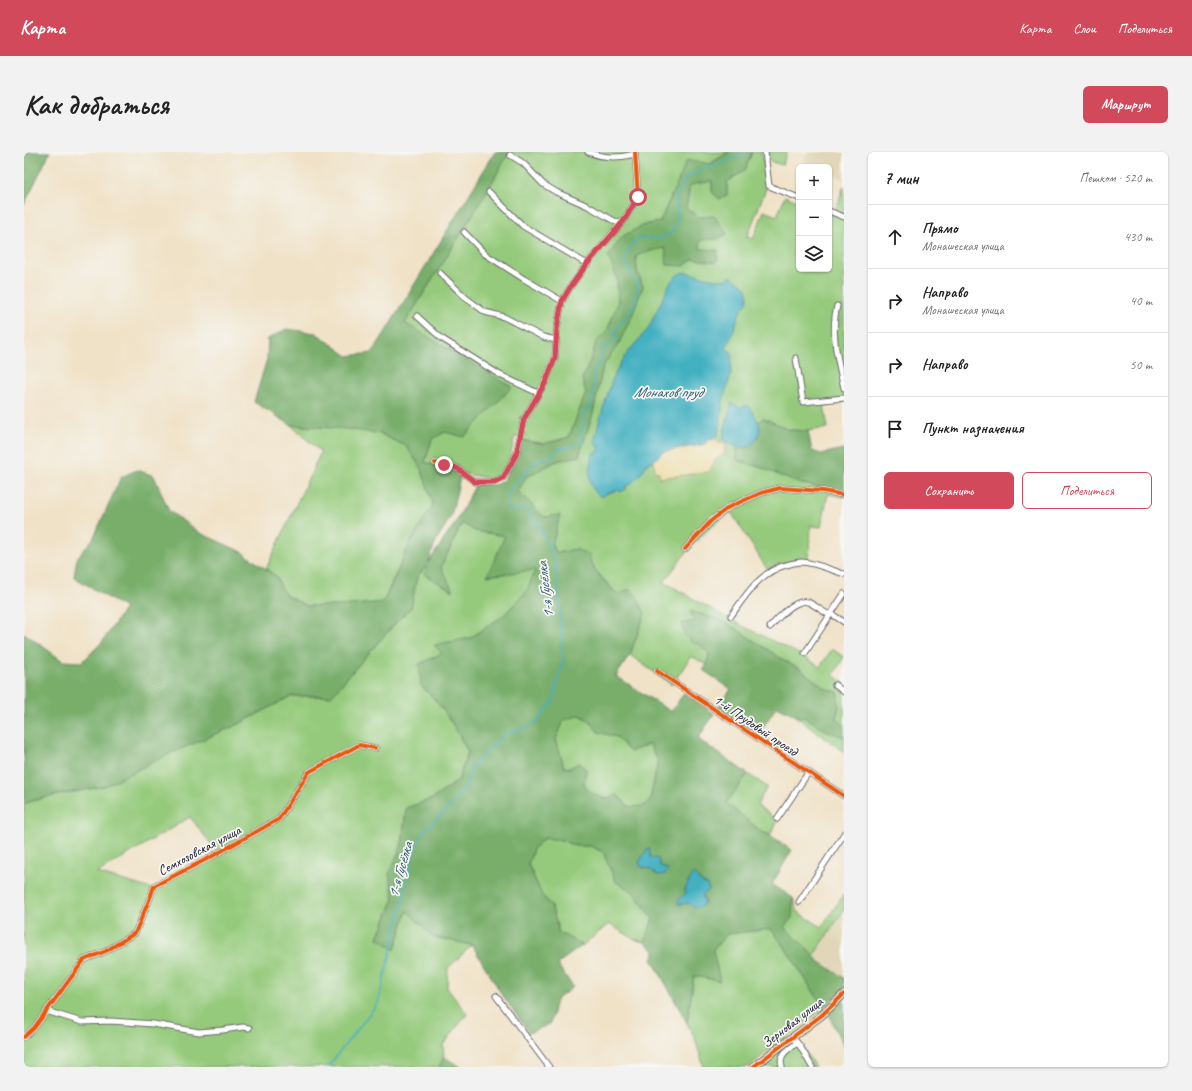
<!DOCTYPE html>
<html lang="ru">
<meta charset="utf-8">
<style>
:root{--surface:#fff;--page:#f2f2f2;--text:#222;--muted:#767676;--line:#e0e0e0;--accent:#d1495b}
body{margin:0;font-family:Caveat,sans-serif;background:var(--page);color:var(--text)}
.controls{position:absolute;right:12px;top:12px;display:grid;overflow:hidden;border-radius:6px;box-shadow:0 1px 3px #0004}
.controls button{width:36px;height:36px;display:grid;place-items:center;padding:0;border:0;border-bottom:1px solid var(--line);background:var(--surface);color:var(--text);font:20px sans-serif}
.stop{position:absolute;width:12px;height:12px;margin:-9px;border:3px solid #d1495b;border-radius:50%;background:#fff}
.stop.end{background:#d1495b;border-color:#fff;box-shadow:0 1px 4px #0008}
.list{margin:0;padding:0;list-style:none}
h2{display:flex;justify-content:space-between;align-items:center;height:52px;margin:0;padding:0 16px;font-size:17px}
h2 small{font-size:13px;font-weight:400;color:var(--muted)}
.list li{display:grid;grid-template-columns:26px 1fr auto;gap:12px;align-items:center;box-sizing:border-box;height:64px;padding:0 16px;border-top:1px solid var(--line)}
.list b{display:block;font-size:15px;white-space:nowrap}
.list p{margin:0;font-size:13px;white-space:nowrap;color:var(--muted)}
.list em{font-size:13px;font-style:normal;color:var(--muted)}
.actions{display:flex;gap:8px;padding:12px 16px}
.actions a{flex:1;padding:9px 0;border:1px solid var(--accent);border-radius:6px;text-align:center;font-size:14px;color:var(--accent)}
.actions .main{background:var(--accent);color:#fff}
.icon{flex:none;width:22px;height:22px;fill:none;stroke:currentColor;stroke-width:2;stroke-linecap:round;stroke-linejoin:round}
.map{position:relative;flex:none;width:820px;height:915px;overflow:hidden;border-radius:6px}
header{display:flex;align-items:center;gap:24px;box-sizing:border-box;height:56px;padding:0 20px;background:var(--accent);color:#fff}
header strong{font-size:19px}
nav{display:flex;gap:22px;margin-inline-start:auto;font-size:14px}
.intro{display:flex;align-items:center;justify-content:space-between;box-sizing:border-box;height:96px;padding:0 24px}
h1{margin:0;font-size:28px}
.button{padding:10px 18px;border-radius:6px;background:var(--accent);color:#fff;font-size:14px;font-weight:700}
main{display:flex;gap:24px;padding:0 24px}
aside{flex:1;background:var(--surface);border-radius:6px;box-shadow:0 1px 3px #0004}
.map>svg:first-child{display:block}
.built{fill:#e1d6b7}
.green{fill:#95ca7b;stroke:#5c765b;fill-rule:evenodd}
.forest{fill:#78ae6b;stroke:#4d6853;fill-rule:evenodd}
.sand{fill:#eeda9e;stroke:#887e6c}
.water{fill:#43b0c1;stroke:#32697e}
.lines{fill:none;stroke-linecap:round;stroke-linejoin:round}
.stream{stroke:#43b0c1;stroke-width:1.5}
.street-casing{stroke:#6a656c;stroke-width:7}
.secondary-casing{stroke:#6a656c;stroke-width:9}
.street{stroke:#fff;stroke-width:5}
.secondary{stroke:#f8e8c3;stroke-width:7}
.cycleway-casing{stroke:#f6f6f2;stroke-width:6}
.cycleway{stroke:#e8590c;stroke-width:4}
.route{stroke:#d1495b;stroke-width:5}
.labels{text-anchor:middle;stroke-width:3.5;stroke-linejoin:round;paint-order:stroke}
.street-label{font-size:14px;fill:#22223b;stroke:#f6f6f2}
.water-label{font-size:15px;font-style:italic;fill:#2f5b71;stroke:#f6f6f2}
</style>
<header>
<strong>Карта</strong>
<nav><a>Карта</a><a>Слои</a><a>Поделиться</a></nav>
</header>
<div class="intro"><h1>Как добраться</h1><a class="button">Маршрут</a></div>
<main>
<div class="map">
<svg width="820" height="915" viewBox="0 0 820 915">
<rect width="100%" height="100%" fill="#f6f6f2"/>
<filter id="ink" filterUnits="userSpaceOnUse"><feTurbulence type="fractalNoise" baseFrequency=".025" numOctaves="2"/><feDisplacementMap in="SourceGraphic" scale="8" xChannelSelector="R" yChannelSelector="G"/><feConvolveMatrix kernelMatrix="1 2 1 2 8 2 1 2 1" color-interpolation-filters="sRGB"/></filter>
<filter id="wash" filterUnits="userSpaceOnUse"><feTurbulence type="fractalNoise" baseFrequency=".012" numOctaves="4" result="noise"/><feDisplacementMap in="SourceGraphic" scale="16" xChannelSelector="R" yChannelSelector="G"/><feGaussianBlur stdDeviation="0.9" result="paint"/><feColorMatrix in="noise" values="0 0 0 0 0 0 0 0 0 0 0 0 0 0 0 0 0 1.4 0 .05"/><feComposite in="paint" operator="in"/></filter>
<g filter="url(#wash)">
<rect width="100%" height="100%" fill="#f0e2c7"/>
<!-- built -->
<g class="built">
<path d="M784,0H820V27L805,21V15H791L780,10Z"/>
<path d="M820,758V826L793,808L790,803Z"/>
</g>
<!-- green -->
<g class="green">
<path d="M485,0H705L686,12L648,42L636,70L620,73L593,126L594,151L583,179L572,190L568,205L558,227L562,241L545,285L520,292L497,288L491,284L484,314L479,322L469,327L437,321L401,310L408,287L421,280L381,171L461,43Z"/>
<path d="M728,0H738L743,34L723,85L729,87L740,59L753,64L761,44L775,50V117H805V61L810,63L820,34V250L800,254L804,276L784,279L766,278L739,266L735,270L724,253C718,255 712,256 708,251L698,286L713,295L714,308L738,316L774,331L820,340V345L804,342L797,375L787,374L785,407C770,407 757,411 743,417L707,360C676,381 662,400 640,430L707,468L781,505L796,515L808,497L820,505L809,523L820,531V574L812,566L815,554L814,540L802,537L776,517L764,511L701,470L666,459L671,469L675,492L685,502L683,513L667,504L648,533L606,503L621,461L594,443L572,419L565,406L552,397L533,401L528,394L520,365L494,339L502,324L533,309L555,304L569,261L579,214L595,191L619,134L613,119L612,104L626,99L641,96L660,114C671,106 676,102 676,88L694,87L675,66L662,56L666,33L688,29V40L695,47L703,42V30L721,18Z"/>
<path d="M744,0H763L758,13L745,9Z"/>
<path d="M267,273L324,277L357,282L382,294L397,316L410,352L384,395L359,450L319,454H283L261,443L252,424L242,417L297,300Z"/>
<path d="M438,371L451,379L482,384L464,423L512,417L503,439L479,464L446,486L411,493L418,501L397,534C418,552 431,575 444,600L434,629L408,647L382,656L378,693L366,722L370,746L354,786L383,758L409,785L448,793L424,816L423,836L443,862L419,893L420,905L415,915H0V653L5,650L23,645L81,634L145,602L215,572L267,544H307L375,467L387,456L393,425L403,413L417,415ZM166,665L194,701L128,737L73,721Z"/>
<path d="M769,562L784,567L801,578L820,585V600Z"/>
<path d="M556,563L567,570L574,580L593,585L606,600L625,592L634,609L626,649L620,654L606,655L593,643L580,647L567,640L560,633L562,617L556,611L546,616L540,615L532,587L540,568Z"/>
<path d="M724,622L743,635L733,653L754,669L746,683L738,680L702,651Z"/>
<path d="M521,686L537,688L551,694H567L579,700L592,730L609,740L629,766L621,790L612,788L585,772L559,793L535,781L527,753L518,743L504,712L510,695Z"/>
<path d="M820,742V758L790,803L759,775L767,766L769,746L774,760L798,775Z"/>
<path d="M747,777L760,794L800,856L724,915H680L670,884L663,871L670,824L689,798L703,782Z"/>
<path d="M774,888L791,915H734L766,889Z"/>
</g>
<!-- forest -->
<g class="forest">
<path d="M0,0H26L0,53Z"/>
<path d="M471,0H485L461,43L381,171L488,235L440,285L421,280L408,287L401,310L437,321L427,364L412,389L404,411L432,370L452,332L471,333L480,328L497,288L520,292L545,285L562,241L558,227L568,205L572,190L583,179L594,151L593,126L584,104L599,84L620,73L636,70L663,8L686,12L705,0H728L721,18L703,30V43L695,47L688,40V29L666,33L662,56L675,65L690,64L703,82L694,87L676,88V97L694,98L693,110L669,107L660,114L643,113L641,96L626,99L612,104L613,119L619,134L608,164L595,191L579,214L569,261L555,304L533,309L503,324L494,339L520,365L536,363L528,394L533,401L552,397L566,403C564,415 586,435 594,443L605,437L612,443L621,461L606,503L592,524L647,560L660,541L690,562L674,587L724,622L702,651L738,680L746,683L768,698L748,732L769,746L768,766L760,775L790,803L793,808L820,826V836L800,856L760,794L747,777L703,782L689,798L696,829L670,824L663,871L628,807L631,800L621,790L629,766L609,740L592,730L579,700L567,694H551L537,688L521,686L510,695L504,712L518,743L527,753L535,781L559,793L533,812L549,835L532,848L526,872L505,881L475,838L448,793L409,785L383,759L371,798L354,786L370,746L365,722L378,693L382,656L408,647L434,629L444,600C431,575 418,552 397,534L395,512L418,501L410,493L446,486L479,464L503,439L511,418L463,424L481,384L451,379L438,371L417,415L429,439L401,423L402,414L393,425L387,456L375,467L307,544H267L215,572L145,602L81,634L23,645L5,650L0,653V481L39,509L58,510L79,489L101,456L50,425L53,406L69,387L97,325L113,318L130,324L145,359L176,381L218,400L252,424L261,443L283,454H319L360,450L384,395L409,352L397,316L382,294L357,282L324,277L267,273L230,250L243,207L244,187L262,177L292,181L324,204L348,201L359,184ZM556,563L567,570L574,580L593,585L606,600L625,592L634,609L626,649L620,654L606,655L592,643L580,647L567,640L560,633L562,617L555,611L546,616L540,615L532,587L540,568ZM625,695L626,705L635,712L636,714L641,715V722L633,723L626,717L619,716L615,710ZM671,722L677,730L683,733L685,738L678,743L681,748V751L670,756L665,751L654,752C656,748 659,746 661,742C666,733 661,731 671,722Z"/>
<path d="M739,266L766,278L784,279L788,299L797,302L820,297V340L774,331L738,316L713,308V295H725L736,277L735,270Z"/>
<path d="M666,459L701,470L764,511L776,517L802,537L814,540L815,554L812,565L820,574V585L801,578L784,567L769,562L753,554L733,584L693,558L707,537L679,518L683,513L685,502L675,492L668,491L660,482L658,471L671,469Z"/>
<path d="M820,847V895L804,862Z"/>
<path d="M420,905L437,915H415Z"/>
</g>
<!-- sand -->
<path class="sand" d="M691,286L695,290L702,291L700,303L692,307L685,320L635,326V321L631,319L630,309L639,300L644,298L677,293L681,292L686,287L688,288Z"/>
<!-- water -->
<g class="water">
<path d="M661,120L691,127L702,128L707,124L723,136L724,144L723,152C713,160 714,169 709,180C707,186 704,191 702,197L708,200L707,222L699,249L697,269L694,283L687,288L686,287L681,292L677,293L652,297L639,300L630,309L624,311L615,324L608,331L601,335L603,337L596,340L594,338L582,342L580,344H575C561,332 566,317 568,301H574V295L570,291L576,266L589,225L603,201L624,177L646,131C650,125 654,122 661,120Z"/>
<path d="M708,251C712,256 718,255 724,253C735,268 743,281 725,295H713L698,287Z"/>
<path d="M625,695L626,705L634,707L636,714L644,717L641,722L633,723L626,717L616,714L615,710Z"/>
<path d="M669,721L677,730L683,733L685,738L678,743L681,751H679L678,754L670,756L665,751L654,752L655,747L662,741L660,739Z"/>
</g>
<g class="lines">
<!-- stream -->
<path class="stream" d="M304,915L354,851L369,791L389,703L400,679L426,655L443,633L447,616L467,595L482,581L495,578L513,570L529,550L539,508L535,446L530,406L516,376L509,366L501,357L484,358C481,339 489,334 501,322C504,318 507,313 511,310C516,306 524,308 529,304C531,302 532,299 534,297L546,295L557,290L556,279L561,272L559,261L567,254L569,244L570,218L577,210L578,197L587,192L593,187L590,180L609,155L615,131L609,126L600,108L608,92L616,86H637L649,80L654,65L651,49L662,25L678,18L718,3L720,0"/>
</g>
</g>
<g filter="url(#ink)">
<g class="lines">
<!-- street casing -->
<g class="street-casing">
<g id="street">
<path d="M564,0C579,6 596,6 611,2"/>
<path d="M741,0L745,34L775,46"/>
<path d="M486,3L499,11L519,32L532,40L564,54L592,70L599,69"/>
<path d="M465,40L499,74L563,112"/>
<path d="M805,59L820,65"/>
<path d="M440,80L461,102L500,127L538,149"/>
<path d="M416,121L442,146L461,160L480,165L519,185L532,188"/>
<path d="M813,154C806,181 814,209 820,236"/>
<path d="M393,164L417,186L476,223L514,241"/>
<path d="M772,206L779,250L820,246"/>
<path d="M411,311L433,316L451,330H470L479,326L492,303L500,267L521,230L531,206L533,176L538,149L547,134L563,112L599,69L614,45L611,0"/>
<path d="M661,397L688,368L705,355L737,341L756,336L799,339L820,343"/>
<path d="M806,461L820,470"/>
<path d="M707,464C723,441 737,418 766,412C770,411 774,410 778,410C792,411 807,418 820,422"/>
<path d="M746,475C754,466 771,446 784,450C791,453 798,459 805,463"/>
<path d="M781,501L820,442"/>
<path d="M633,519L820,644"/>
<path d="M811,533L820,540"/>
<path d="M753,667L784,621"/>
<path d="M775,750L820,682"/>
<path d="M472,844L525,915"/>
<path d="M22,859L58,870L87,869L129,872L175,880L199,878L219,875L225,876"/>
<path d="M0,885L10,876L60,808L82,799L111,781L126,746L130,734L187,705L255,667L285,620L335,593L351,596"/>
<path d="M768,885L776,894L788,915"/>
<path d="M758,915C754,902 764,898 773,891"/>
</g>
</g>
<!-- secondary casing -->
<g class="secondary-casing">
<path id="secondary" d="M729,915L798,863L820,842"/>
</g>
<!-- street -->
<use href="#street" class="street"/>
<!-- secondary -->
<use href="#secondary" class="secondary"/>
<!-- cycleway casing -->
<g class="cycleway-casing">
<g id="cycleway">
<path d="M411,311L433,316L451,330H470L479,326L492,303L500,267L521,230L531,206L533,176L538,149L547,134L563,112L599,69L614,45L611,0"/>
<path d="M661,397L688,368L705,355L737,341L756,336L799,339L820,343"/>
<path d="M633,519L820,644"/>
<path d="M0,885L10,876L60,808L82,799L111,781L126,746L130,734L187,705L255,667L285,620L335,593L351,596"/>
<path d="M729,915L798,863L820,842"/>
</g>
</g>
<!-- cycleway -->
<use href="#cycleway" class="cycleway"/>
</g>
</g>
<g class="lines" filter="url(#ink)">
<!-- route -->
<path class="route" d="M420,313L433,316L451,330H470L479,326L492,303L500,267L522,230L531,206L533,176L538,149L547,134L563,112L600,69L614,45"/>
</g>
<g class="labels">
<!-- street labels -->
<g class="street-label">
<text transform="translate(732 573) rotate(34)" y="5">1-й Прудовый проезд</text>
<text transform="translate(175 698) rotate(-28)" y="5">Семхозовская улица</text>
<text transform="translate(768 870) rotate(-38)" y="5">Зерновая улица</text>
</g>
<!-- water labels -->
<g class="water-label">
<text x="644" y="245">Монахов пруд</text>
<text transform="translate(521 438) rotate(-97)" y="5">1-я Гусёлка</text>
<text transform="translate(376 718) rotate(-74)" y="5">1-я Гусёлка</text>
</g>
</g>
</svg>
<div class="controls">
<button>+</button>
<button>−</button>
<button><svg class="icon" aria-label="layers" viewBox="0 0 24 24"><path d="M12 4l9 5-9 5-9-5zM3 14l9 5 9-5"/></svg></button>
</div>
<div class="stop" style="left:614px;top:45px"></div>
<div class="stop end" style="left:420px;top:313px"></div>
</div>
<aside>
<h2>7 мин<small>Пешком · 520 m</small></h2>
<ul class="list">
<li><svg class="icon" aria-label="ahead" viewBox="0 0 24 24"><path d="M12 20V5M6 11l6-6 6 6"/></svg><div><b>Прямо</b><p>Монашеская улица</p></div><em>430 m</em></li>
<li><svg class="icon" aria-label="right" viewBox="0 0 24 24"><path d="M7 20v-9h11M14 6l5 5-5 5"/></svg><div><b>Направо</b><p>Монашеская улица</p></div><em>40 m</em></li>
<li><svg class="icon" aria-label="right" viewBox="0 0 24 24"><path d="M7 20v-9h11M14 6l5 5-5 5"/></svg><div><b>Направо</b></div><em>50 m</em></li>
<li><svg class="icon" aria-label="arrive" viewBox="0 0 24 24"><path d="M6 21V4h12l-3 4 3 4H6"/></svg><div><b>Пункт назначения</b></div></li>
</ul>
<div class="actions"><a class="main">Сохранить</a><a>Поделиться</a></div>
</aside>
</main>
